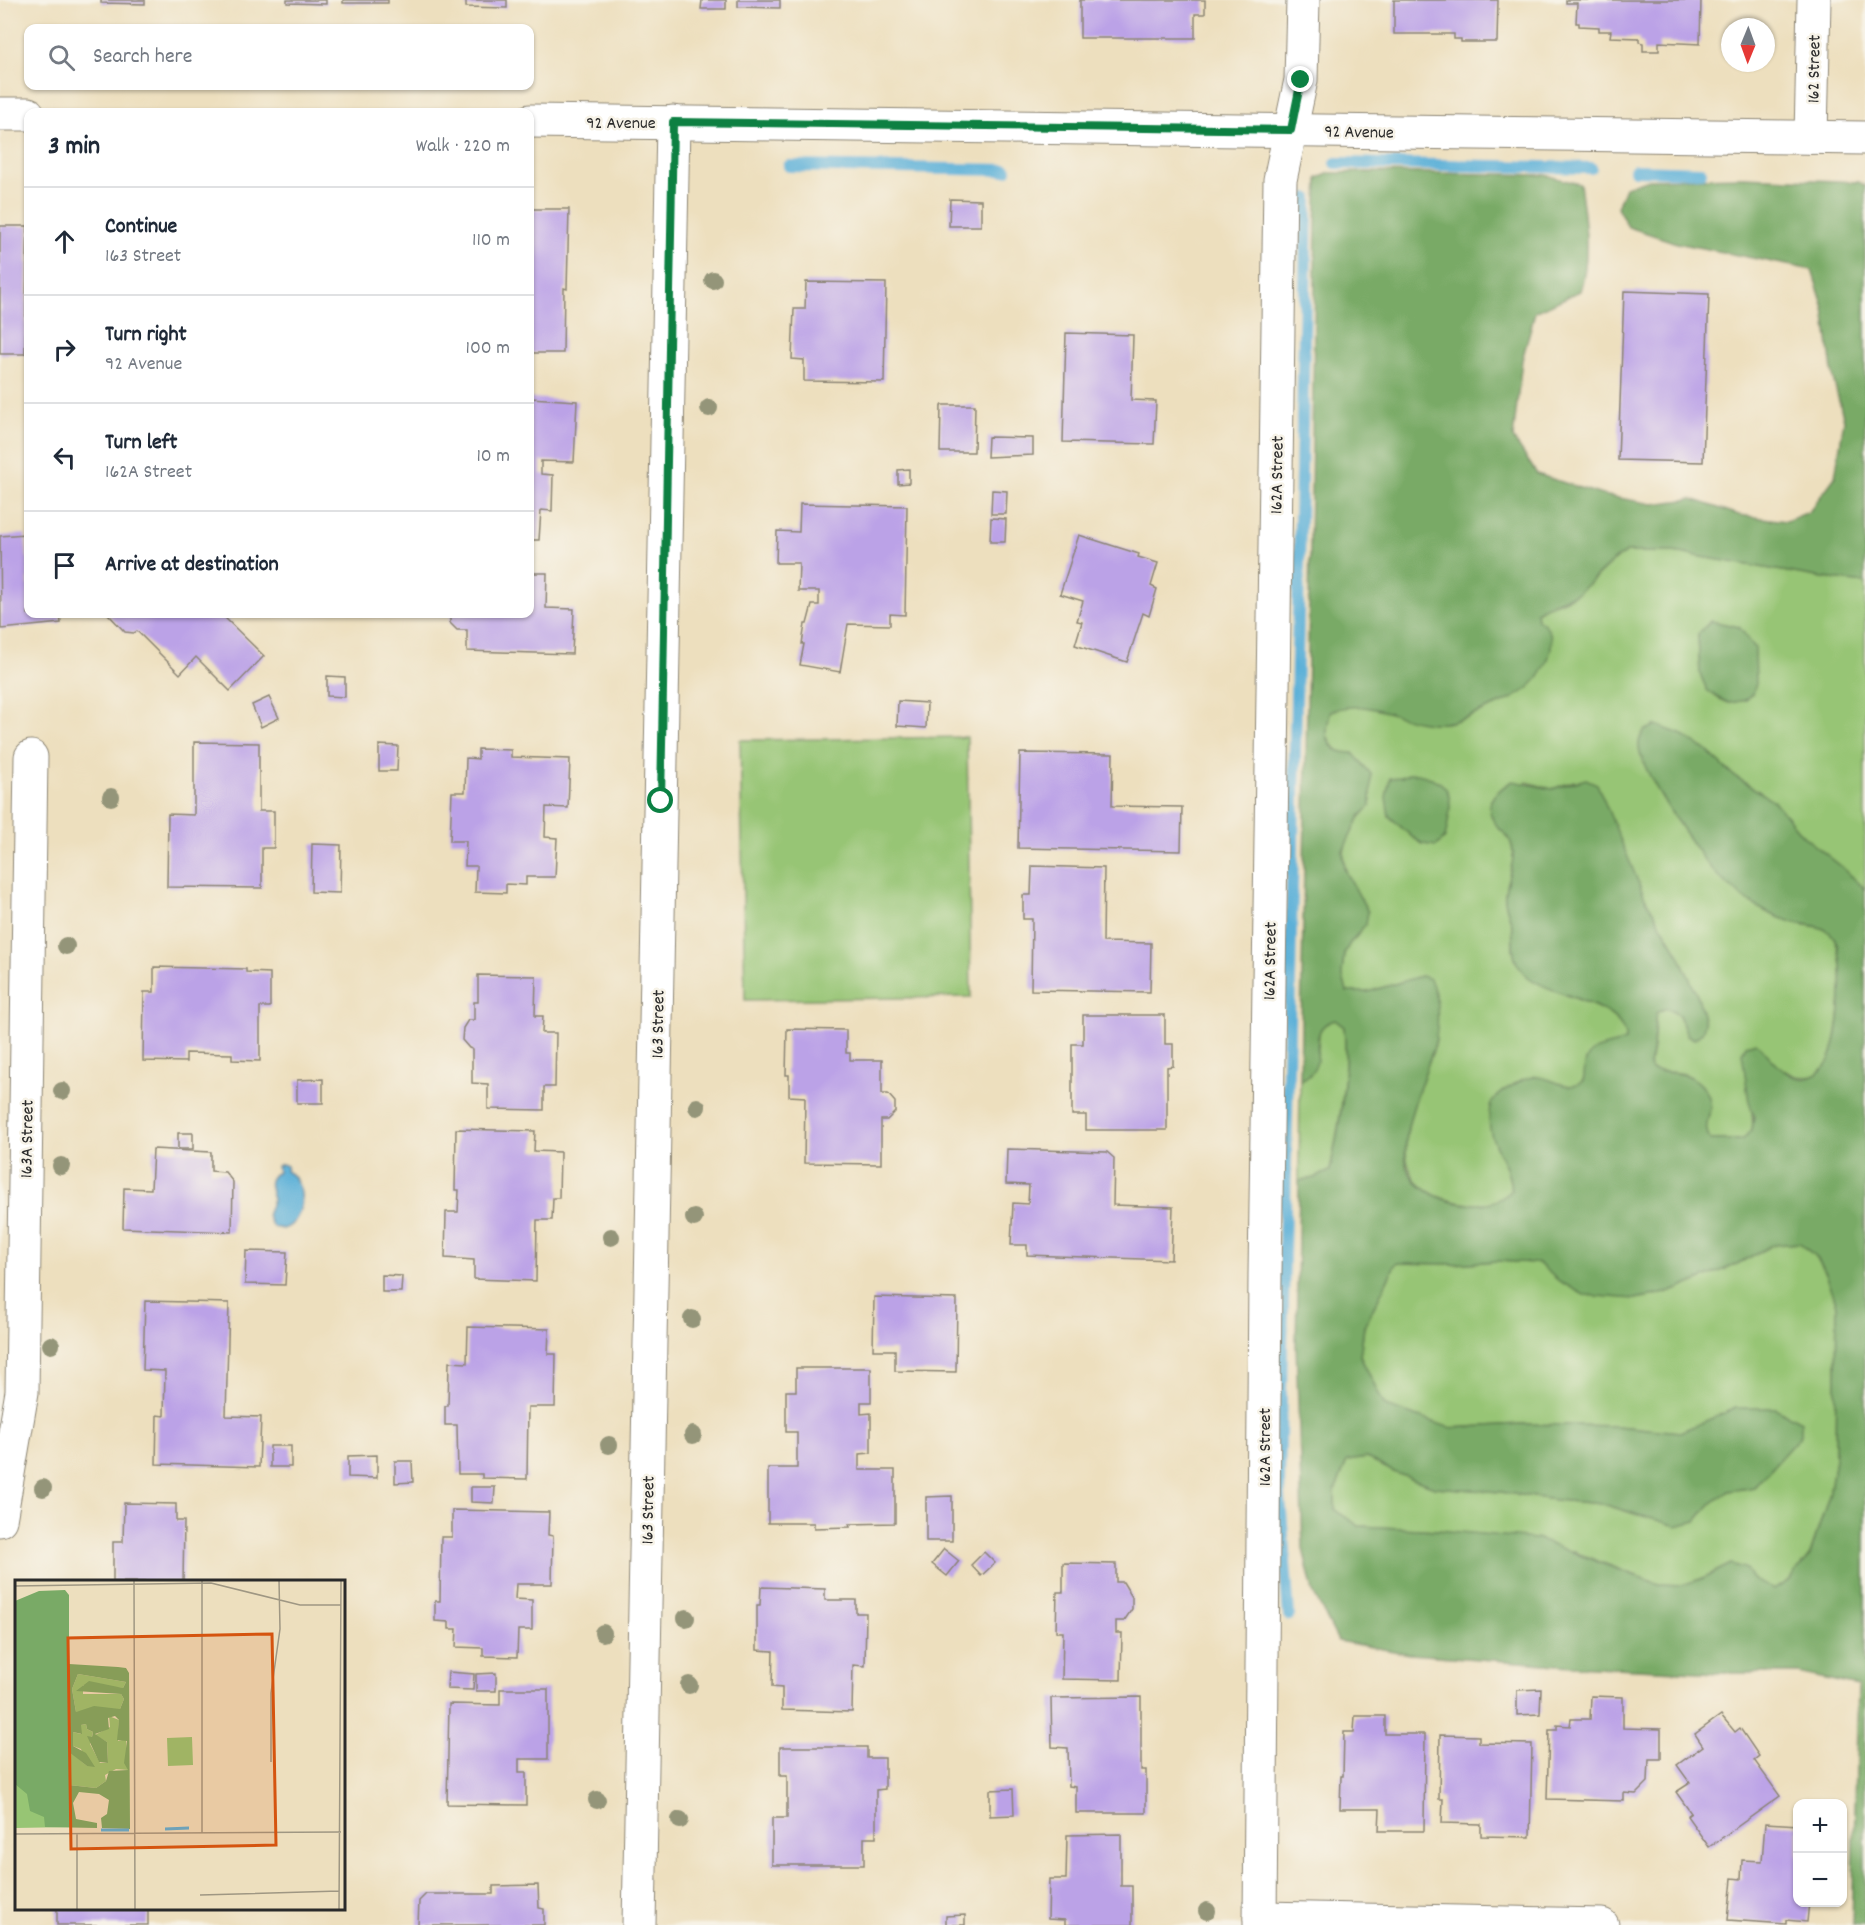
<!DOCTYPE html>
<meta charset="utf-8">
<style>
:root{--surface:#fff;--page:#f6f6f7;--text:#1f2937;--muted:#747a83;--line:#e0e1e3}
body{margin:0;font-family:Dekko,sans-serif;background:var(--page);color:var(--text)}
.controls{position:absolute;right:18px;bottom:18px;display:grid;overflow:hidden;border-radius:12px;box-shadow:0 2px 4px #0004}
.controls button{width:54px;height:54px;display:grid;place-items:center;padding:0;border:0;border-bottom:2px solid var(--line);background:var(--surface);color:var(--text);font:30px sans-serif}
.compass{position:absolute;left:1721px;top:18px;width:54px;height:54px;border-radius:50%;background:var(--surface);box-shadow:0 2px 4px #0004;rotate:181deg}
.stop{position:absolute;width:18px;height:18px;margin:-14px;border:4px solid #0b8043;border-radius:50%;background:#fff}
.stop.end{background:#0b8043;border-color:#fff;box-shadow:0 2px 6px #0008}
.list{margin:0;padding:0;list-style:none}
h2{display:flex;justify-content:space-between;align-items:center;height:78px;margin:0;padding:0 24px;font-size:26px}
h2 small{font-size:20px;font-weight:400;color:var(--muted)}
.list li{display:grid;grid-template-columns:39px 1fr auto;gap:18px;align-items:center;box-sizing:border-box;height:108px;padding:0 24px;border-top:2px solid var(--line)}
.list b{display:block;font-size:22px;white-space:nowrap}
.list p{margin:0;font-size:20px;white-space:nowrap;color:var(--muted)}
.list em{font-size:20px;font-style:normal;color:var(--muted)}
.icon{flex:none;width:33px;height:33px;fill:none;stroke:currentColor;stroke-width:2;stroke-linecap:round;stroke-linejoin:round}
.map{position:relative;flex:none;width:1865px;height:1925px;overflow:hidden}
.search{position:absolute;background:var(--surface);box-shadow:0 2px 4px #0004;left:24px;top:24px;width:510px;height:66px;display:flex;align-items:center;gap:15px;box-sizing:border-box;padding:0 21px;border-radius:12px;color:var(--muted);font-size:22px}
.panel{position:absolute;background:var(--surface);box-shadow:0 2px 4px #0004;left:24px;top:108px;width:510px;height:510px;border-radius:12px}
.map>svg:first-child{display:block}
.green{fill:#97c574;stroke:#617850;stroke-width:1.5;fill-rule:evenodd}
.forest{fill:#79aa66;stroke:#526a48;stroke-width:1.5;fill-rule:evenodd}
.water{fill:#5cb0d8;stroke:#446e82;stroke-width:1.5}
.lines{fill:none;stroke-linecap:round;stroke-linejoin:round}
.stream{stroke:#5cb0d8;stroke-width:12}
.building{fill:#bba2e7}
.street-casing{stroke:#8c8574;stroke-width:35}
.secondary-casing{stroke:#8c8574;stroke-width:35}
.street{stroke:#fff;stroke-width:33}
.secondary{stroke:#fff;stroke-width:33}
.tree{fill:#949579}
.route{stroke:#0b8043;stroke-width:8}
.labels{text-anchor:middle;stroke-width:5;stroke-linejoin:round;paint-order:stroke}
.street-label{font-size:18px;fill:#2b2b2b;stroke:#f7f3e8}
.inset-river{fill:none;stroke:#5cb0d8;stroke-width:3}
.inset-road{fill:none;stroke:#9f9783;stroke-width:1.5}
.view{fill:#d5540f;fill-opacity:0.15;stroke:#d5540f;stroke-width:3}
.inset-edge{fill:none;stroke:#2b2b2b;stroke-width:3}
</style>
<div class="map">
<svg width="1865" height="1925" viewBox="0 0 1865 1925">
<rect width="100%" height="100%" fill="#f7f3e8"/>
<filter id="ink" filterUnits="userSpaceOnUse"><feTurbulence type="fractalNoise" baseFrequency=".0167" numOctaves="2"/><feDisplacementMap in="SourceGraphic" scale="12" xChannelSelector="R" yChannelSelector="G"/><feConvolveMatrix kernelMatrix="1 2 1 2 8 2 1 2 1" color-interpolation-filters="sRGB"/></filter>
<filter id="wash" filterUnits="userSpaceOnUse"><feTurbulence type="fractalNoise" baseFrequency=".008" numOctaves="4" result="noise"/><feDisplacementMap in="SourceGraphic" scale="24" xChannelSelector="R" yChannelSelector="G"/><feGaussianBlur stdDeviation="1.35" result="paint"/><feColorMatrix in="noise" values="0 0 0 0 0 0 0 0 0 0 0 0 0 0 0 0 0 1.4 0 .05"/><feComposite in="paint" operator="in"/></filter>
<g filter="url(#wash)">
<rect width="100%" height="100%" fill="#eddfbe"/>
<!-- green -->
<g class="green">
<path d="M1627,552H1674L1823,578L1865,583V889L1842,867L1803,836L1774,801L1734,776L1706,750L1680,734L1642,757C1651,777 1661,799 1675,817C1687,833 1707,847 1721,860C1741,878 1765,904 1785,919C1798,928 1821,922 1832,935C1849,954 1840,1042 1828,1064C1820,1081 1797,1079 1784,1070L1747,1079C1748,1091 1755,1120 1752,1129C1750,1133 1745,1137 1742,1140H1710L1705,1128L1711,1106C1706,1098 1702,1086 1695,1080C1685,1070 1665,1073 1652,1070L1649,1064C1656,1048 1653,1030 1656,1013L1666,1008L1679,1015L1687,1035L1699,1000L1678,953L1574,781L1552,789L1527,782L1498,827C1502,831 1508,836 1510,841C1514,849 1514,864 1511,873C1508,880 1505,886 1505,894C1504,906 1510,915 1512,926C1514,940 1510,953 1519,966C1542,1000 1628,1000 1625,1041L1586,1060C1585,1066 1586,1073 1584,1079C1576,1094 1546,1080 1534,1076L1503,1091L1492,1102L1495,1145L1506,1167L1512,1190C1508,1194 1503,1200 1498,1201C1486,1205 1469,1205 1457,1202C1380,1186 1408,1121 1426,1069C1429,1060 1436,1047 1436,1038C1436,1024 1424,991 1421,976L1368,992L1347,993L1342,973L1344,954L1350,943L1359,934L1368,912C1353,885 1335,866 1349,835C1354,826 1358,818 1365,812L1341,753L1332,745L1327,735V724L1331,710C1348,705 1368,705 1385,710C1405,715 1421,724 1443,723C1459,722 1475,714 1490,708C1515,698 1526,693 1539,670C1550,651 1555,645 1545,624L1537,620L1536,612C1549,604 1567,601 1579,592C1597,579 1608,562 1627,552ZM1710,621L1739,627L1746,700L1729,703L1718,698L1700,674L1698,635ZM1411,773L1423,844L1412,837L1389,816L1401,777Z"/>
<path d="M967,737L971,997L745,1000L740,740Z"/>
<path d="M1335,1020L1344,1027C1349,1075 1339,1123 1330,1171L1314,1178L1299,1181L1300,1080L1309,1076C1312,1068 1317,1058 1318,1049C1320,1032 1315,1026 1335,1020Z"/>
<path d="M1800,1243L1817,1258L1826,1273L1837,1305L1835,1459L1829,1496L1810,1555L1791,1579L1774,1590L1753,1580L1744,1568L1731,1564L1701,1579L1682,1585L1658,1584L1572,1551L1438,1530L1359,1526L1335,1510V1491L1347,1461L1367,1458L1396,1473L1435,1487L1501,1492L1555,1500L1603,1504L1638,1515L1696,1521L1709,1505L1729,1491L1754,1487L1801,1435L1736,1408L1680,1432L1616,1426L1521,1424L1450,1428L1385,1406L1360,1356L1364,1327L1396,1263L1452,1264L1496,1261L1539,1263L1559,1281L1635,1299L1671,1292L1735,1265L1772,1245Z"/>
</g>
<!-- forest -->
<g class="forest">
<path d="M1368,172L1545,175L1580,184C1585,220 1591,256 1580,291L1535,312L1522,360L1513,438L1537,474L1602,495L1653,504L1692,499L1739,515L1786,521L1809,512L1835,477L1844,420L1833,378L1824,308L1812,270L1677,243L1628,227L1617,207L1625,187L1648,179L1743,177L1859,182L1865,186V583L1823,578L1674,552H1627L1615,559L1578,593L1547,605L1536,612L1537,620L1545,624C1547,628 1550,632 1551,636C1554,654 1541,679 1527,689C1514,699 1498,705 1482,711C1470,716 1457,722 1443,723C1402,726 1375,696 1331,711C1324,733 1324,753 1353,753L1371,774V806L1360,816L1343,851L1344,868L1368,912L1366,924L1350,943L1344,954L1342,973L1347,992H1368L1421,976L1430,979C1438,996 1439,1019 1436,1038C1435,1047 1430,1056 1428,1064C1418,1093 1402,1131 1406,1162C1407,1172 1415,1182 1423,1188C1435,1197 1451,1203 1466,1204C1485,1205 1498,1203 1512,1190C1510,1183 1509,1175 1506,1167C1501,1155 1492,1143 1490,1129C1489,1122 1488,1109 1492,1102C1498,1092 1524,1077 1535,1077C1552,1076 1568,1094 1583,1081C1585,1075 1584,1071 1585,1065C1588,1045 1610,1047 1625,1041C1628,1003 1551,997 1527,976C1508,958 1515,947 1512,925C1510,915 1504,905 1505,894C1506,876 1519,859 1510,840C1508,835 1501,831 1498,827C1480,805 1493,792 1513,781L1552,789L1586,779L1597,784L1645,898L1678,953L1699,1000L1705,1023L1702,1033L1694,1039L1687,1035L1679,1015L1666,1008L1656,1013C1653,1030 1655,1048 1649,1064L1652,1070C1662,1073 1671,1072 1681,1074C1696,1076 1712,1092 1710,1107C1709,1123 1703,1124 1710,1140H1742L1752,1130L1754,1116L1749,1102L1742,1053L1746,1045L1756,1042C1766,1052 1779,1070 1793,1076C1815,1085 1830,1065 1834,1046C1840,1024 1848,953 1832,935C1823,924 1802,925 1789,921C1779,918 1766,912 1756,906C1744,899 1724,882 1714,872C1697,853 1637,767 1639,744C1639,740 1642,734 1644,731L1656,725L1680,734L1706,750L1734,776L1774,801L1803,836L1842,867L1865,889V1925H1852L1858,1686L1798,1673H1721L1572,1666L1410,1654L1338,1641L1313,1592L1303,1549L1296,1345L1299,1181L1314,1178L1330,1171C1340,1123 1349,1075 1344,1027L1335,1020C1300,1029 1335,1068 1300,1080L1316,223L1318,178L1330,173ZM1800,1243L1817,1258L1826,1273L1837,1305L1835,1459L1829,1496L1810,1555L1791,1579L1774,1590L1753,1580L1744,1568L1731,1564L1701,1579L1682,1585L1658,1584L1536,1539L1438,1530L1359,1526L1335,1510V1491L1347,1461L1367,1458L1396,1473L1435,1487L1501,1492L1555,1500L1603,1504L1676,1526L1696,1521L1709,1505L1729,1491L1754,1487L1801,1435V1422L1775,1408H1736L1680,1432L1616,1426L1521,1424L1451,1428L1385,1406L1360,1356L1364,1327L1396,1263L1452,1264L1496,1261L1538,1263L1559,1281L1584,1295L1635,1299L1671,1292L1735,1265L1772,1245Z"/>
<path d="M1711,621L1739,627L1755,648L1756,684L1753,693L1746,700L1729,703L1718,698L1707,690L1700,674L1698,634Z"/>
<path d="M1411,773C1457,779 1453,800 1445,838L1436,846L1423,844L1412,837L1389,816L1386,797L1390,778L1401,777Z"/>
</g>
<!-- water -->
<path class="water" d="M282,1164L287,1166L286,1171C308,1182 306,1222 283,1229L273,1227L267,1216L273,1199C270,1188 265,1179 278,1172L277,1166Z"/>
<g class="lines">
<!-- stream -->
<g class="stream">
<path d="M1336,163L1591,168"/>
<path d="M789,166L1006,170"/>
<path d="M1635,170L1701,172"/>
<path d="M1289,1615L1279,1485L1307,198"/>
</g>
</g>
<g id="blocks">
<!-- building -->
<g class="building">
<path d="M101,0H145V4L101,3Z"/>
<path d="M287,0H326V4L287,3Z"/>
<rect x="343" y="0" width="45" height="3"/>
<path d="M466,0H507V8L466,7Z"/>
<path d="M702,0H726V9H701Z"/>
<path d="M738,0H780V8L738,7Z"/>
<path d="M1080,0H1205V14H1195V38H1080Z"/>
<path d="M1394,0H1498L1497,42H1461V39H1454V34H1394Z"/>
<path d="M1566,0H1701L1700,44L1659,42V51H1643V43L1639,42V38L1610,37L1611,31H1599V27L1579,26V23H1576L1577,3H1566Z"/>
<path d="M950,199L981,200V226H949Z"/>
<path d="M530,209H569L567,289L564,288L563,353H530Z"/>
<path d="M0,226H28L25,354H0Z"/>
<path d="M806,282L886,283L884,382L804,381V360L792,359L794,309H805Z"/>
<path d="M1624,291L1709,294L1703,462L1618,460Z"/>
<path d="M1066,333L1133,335L1131,400L1156,401L1154,444L1063,442Z"/>
<path d="M530,398L577,401L574,462L541,461V474L553,475L552,511L541,510L539,540H530Z"/>
<path d="M941,405H975L974,452H940Z"/>
<path d="M988,437L1033,438V455L987,457Z"/>
<path d="M909,469V483L898,484V470Z"/>
<path d="M992,490L1007,491L1006,514H991Z"/>
<path d="M800,504L907,506L905,615L890,614V625L848,624L840,672L800,665L804,644H802L805,624H807L812,605H819V591H798L799,563H776L777,531L799,532Z"/>
<path d="M991,518L1006,519L1005,542H990Z"/>
<path d="M25,534L27,558H28V614H60L61,623L1,629L0,536Z"/>
<path d="M1079,535L1139,554L1138,557L1158,563L1151,586L1157,589L1149,616L1143,613L1127,662L1075,645L1082,622L1077,621L1083,601L1060,594Z"/>
<path d="M530,571H533L532,573H547L546,608L574,609L572,654L467,651V630H457L450,623V614H530Z"/>
<path d="M108,614H221L264,656L230,691L196,657L180,674L137,631L134,633L125,632Z"/>
<path d="M327,676L345,677V697L327,696Z"/>
<path d="M269,697L279,718L261,727L252,705Z"/>
<path d="M898,701L927,703L926,728L897,726Z"/>
<path d="M194,742L259,743V811H274V848H262V888L167,887L168,814L194,815Z"/>
<path d="M379,745L398,746L397,771H379Z"/>
<path d="M478,749L511,750V757L570,759L568,808L546,807L545,837L557,838L555,877H526V885L506,884V893L475,892L476,866H465L466,841H450L452,792H465L466,758L478,759Z"/>
<path d="M1020,753L1113,754L1112,806L1182,807L1181,851L1018,848Z"/>
<path d="M312,844L341,845L340,893L311,892Z"/>
<path d="M1032,866L1104,868L1103,942L1151,943L1150,992L1031,990L1032,919H1023V895H1031Z"/>
<path d="M154,967L246,969V972L270,973V1007H260V1061L232,1060V1054L186,1053V1062L143,1061L144,992H154Z"/>
<path d="M478,975L536,976L535,1016H543L542,1033H556L555,1087H544V1110L488,1109V1084L472,1083V1049L469,1048L462,1040L463,1028L468,1020H474V1002H478Z"/>
<path d="M1083,1015H1165V1044H1173V1066L1167,1067V1130H1086V1115H1072V1044H1083Z"/>
<path d="M787,1029L846,1030V1053H850V1060H882V1094H888L895,1102V1112L887,1120H881V1164L804,1163L805,1097L789,1096V1075H786Z"/>
<path d="M323,1079V1103H297V1080Z"/>
<path d="M456,1129L535,1131L534,1151L560,1152L559,1198H553L552,1220H537L536,1281L474,1279V1260L445,1258L446,1212H458L459,1190H455Z"/>
<rect x="178" y="1133" width="15" height="16"/>
<path d="M153,1149L211,1152V1171L225,1172L233,1182L232,1232L123,1228L124,1188L151,1189Z"/>
<path d="M1007,1149L1107,1152L1114,1158L1113,1205L1173,1207L1171,1260L1027,1255V1245H1011L1013,1203L1028,1204L1029,1185L1006,1184Z"/>
<path d="M246,1251L287,1252L285,1285L245,1284Z"/>
<path d="M382,1275L402,1276L401,1292H382Z"/>
<path d="M874,1297L957,1299L956,1372L895,1371V1350H873Z"/>
<path d="M145,1301L229,1303L226,1416L261,1417L259,1467L156,1464L157,1415L164,1416L165,1371L143,1370Z"/>
<path d="M468,1327L549,1329L548,1354H556L555,1407H528L527,1479L482,1478V1474H458L457,1425H445V1406H448L449,1362L467,1363Z"/>
<path d="M796,1368H871V1402H861V1414L871,1413V1453L859,1454V1470H895V1523L849,1524L850,1527L814,1528V1523H768V1468H797V1432H786V1391H796Z"/>
<rect x="270" y="1446" width="21" height="21"/>
<path d="M377,1455V1478L348,1477V1456Z"/>
<path d="M395,1461H412L413,1482L395,1483Z"/>
<path d="M471,1487H495L494,1503L471,1502Z"/>
<path d="M952,1496V1541H926V1497Z"/>
<path d="M124,1503L176,1504V1521H184L183,1582H113V1542H123Z"/>
<path d="M452,1510L549,1512L548,1535L553,1536L552,1584H516L515,1599L532,1600V1630H518L517,1657L483,1656V1648L456,1647L457,1629H449V1622L435,1621V1601H440L441,1537H452Z"/>
<path d="M944,1549L959,1561L947,1576L932,1564Z"/>
<path d="M984,1552L995,1563L981,1576L971,1565Z"/>
<path d="M1063,1563L1116,1564V1582H1123L1132,1597V1609L1124,1621H1116V1633H1122L1121,1680L1062,1679L1063,1632H1056L1057,1592H1063Z"/>
<path d="M761,1587L825,1589V1600H856V1613H866L865,1666L853,1665L852,1712L782,1710V1688L772,1687L773,1651L757,1650V1605H760Z"/>
<path d="M448,1672L474,1674L473,1690L447,1689Z"/>
<path d="M496,1673V1691H476V1674Z"/>
<path d="M500,1689H548V1759H519V1772H526V1805L447,1804L449,1704L500,1705Z"/>
<path d="M1541,1689L1540,1714L1517,1715V1690Z"/>
<path d="M1591,1696L1623,1697V1728L1661,1729V1759H1649L1648,1782L1636,1794L1624,1793V1801L1547,1799L1549,1730H1557V1725L1570,1726L1571,1719H1590Z"/>
<path d="M1141,1697V1770H1146V1813H1076V1787L1069,1786L1068,1748L1052,1747L1051,1698Z"/>
<path d="M1721,1715L1735,1732L1740,1728L1759,1756L1754,1760L1780,1796L1709,1847L1687,1816L1691,1813L1676,1792L1690,1783L1677,1765L1703,1746L1695,1734Z"/>
<path d="M1355,1716H1385V1734H1425L1424,1831H1379L1380,1809H1340L1341,1776H1343L1344,1732H1354Z"/>
<path d="M1440,1735L1479,1736V1743L1532,1744L1530,1837L1481,1836V1824L1442,1823L1443,1799H1439Z"/>
<path d="M780,1747H867V1758H885V1789L876,1790V1838H864V1865H772V1818H787V1776H780Z"/>
<path d="M1013,1789L1014,1815L990,1816V1790Z"/>
<path d="M1765,1823L1798,1825V1902H1809L1807,1922L1786,1920V1924L1728,1920L1732,1878L1741,1879L1742,1860L1762,1861Z"/>
<path d="M1121,1834V1886H1132V1925H1065V1920L1048,1919L1049,1879H1066L1067,1835Z"/>
<path d="M538,1885L539,1908L544,1909V1925H418L419,1901L426,1894H493V1886Z"/>
<rect x="57" y="1908" width="91" height="17"/>
<path d="M965,1915V1925H946V1916Z"/>
</g>
</g>
</g>
<g filter="url(#ink)">
<use href="#blocks" fill-opacity="0" stroke="#8c8574" stroke-width="1.5"/>
<g class="lines">
<!-- street casing -->
<g class="street-casing">
<g id="street">
<path d="M1811,137L1814,0"/>
<path d="M0,1520L22,1392L31,757"/>
<path d="M1260,1918L1602,1925"/>
<path d="M639,1925L673,122"/>
<path d="M1260,1925L1265,1275L1280,180L1301,80L1303,0"/>
</g>
</g>
<!-- secondary casing -->
<g class="secondary-casing">
<g id="secondary">
<path d="M0,114H28"/>
<path d="M530,121L1865,138"/>
</g>
</g>
<!-- street -->
<use href="#street" class="street"/>
<!-- secondary -->
<use href="#secondary" class="secondary"/>
</g>
<!-- trees -->
<g class="tree">
<circle cx="713" cy="280" r="9"/>
<circle cx="709" cy="408" r="9"/>
<circle cx="111" cy="797" r="9"/>
<circle cx="66" cy="946" r="9"/>
<circle cx="62" cy="1091" r="9"/>
<circle cx="697" cy="1107" r="9"/>
<circle cx="61" cy="1166" r="9"/>
<circle cx="694" cy="1218" r="9"/>
<circle cx="611" cy="1237" r="9"/>
<circle cx="692" cy="1319" r="9"/>
<circle cx="51" cy="1345" r="9"/>
<circle cx="693" cy="1435" r="9"/>
<circle cx="609" cy="1445" r="9"/>
<circle cx="43" cy="1488" r="9"/>
<circle cx="686" cy="1618" r="9"/>
<circle cx="603" cy="1633" r="9"/>
<circle cx="689" cy="1685" r="9"/>
<circle cx="597" cy="1800" r="9"/>
<circle cx="680" cy="1820" r="9"/>
<circle cx="1207" cy="1911" r="9"/>
</g>
</g>
<g class="lines" filter="url(#ink)">
<!-- route -->
<path class="route" d="M661,801L673,122L1291,130L1301,80"/>
</g>
<g class="labels">
<!-- street labels -->
<g class="street-label">
<text transform="translate(1813 69) rotate(-89)" y="6">162 Street</text>
<text x="621" y="128">92 Avenue</text>
<text transform="translate(1359 131) rotate(1)" y="6">92 Avenue</text>
<text transform="translate(1276 475) rotate(-89)" y="6">162A Street</text>
<text transform="translate(1269 961) rotate(-89)" y="6">162A Street</text>
<text transform="translate(657 1024) rotate(-89)" y="6">163 Street</text>
<text transform="translate(26 1139) rotate(-89)" y="6">163A Street</text>
<text transform="translate(1264 1447) rotate(-90)" y="6">162A Street</text>
<text transform="translate(647 1510) rotate(-89)" y="6">163 Street</text>
</g>
</g>
<!-- overview -->
<g transform="translate(15 1580)">
<rect width="330" height="330" fill="#eddfbe"/>
<path d="M63,94L111,102L108,108L68,105V114H106L109,119L105,129L61,132L57,109ZM94,136L104,140L103,161L111,159L113,190L101,189L90,195L91,201L81,208L54,205V247L0,248V147L54,171L72,186L66,169L58,166V152L66,154V145L71,144L72,149L78,152L75,164L85,183H93L92,162L80,155L95,147ZM177,157L178,185L153,186L152,158Z" fill="#97c574"/>
<path d="M50,10L54,15V84L103,87L111,88L114,93L115,249L87,248L86,238L92,234L94,220L84,214L64,212L58,223L61,239L82,243V248L30,247L29,237L15,231L12,214L0,204V21L24,11ZM63,94L111,102L108,108L74,101L61,111L106,114L109,119L105,129L79,126L61,132L57,109ZM100,136L104,140L102,160L112,161L109,183L113,190L94,191L91,201L81,208L54,205V172L72,186L80,187L71,173L58,166V152L67,154L66,145L71,144L72,149L78,152L77,157L72,156L84,182L93,183L92,162L80,154L94,149L93,138Z" fill="#79aa66" fill-rule="evenodd"/>
<path class="inset-river" d="M150,249L174,248M86,250H114"/>
<path class="inset-road" d="M119,0L120,330M0,6L196,3L285,25H326M81,57H119M256,182V113L265,49L264,0M187,253V1M0,254L326,252M62,254V330M185,315L324,311M324,330L326,0"/>
<path class="view" d="M257,54L261,265L56,269L53,58Z"/>
<rect width="330" height="330" class="inset-edge"/>
</g>
</svg>
<div class="controls">
<button>+</button>
<button>−</button>
</div>
<svg class="compass" viewBox="-18 -18 36 36"><path d="M0-13l5 13h-10z" fill="#e53935"/><path d="M0 13l5-13h-10z" fill="#747a83"/></svg>
<div class="stop" style="left:661px;top:801px"></div>
<div class="stop end" style="left:1301px;top:80px"></div>
<div class="search"><svg class="icon" aria-label="search" viewBox="0 0 24 24"><circle cx="10" cy="10" r="6"/><path d="M15 15l6 6"/></svg>Search here</div>
<section class="panel">
<h2>3 min<small>Walk · 220 m</small></h2>
<ul class="list">
<li><svg class="icon" aria-label="ahead" viewBox="0 0 24 24"><path d="M12 20V5M6 11l6-6 6 6"/></svg><div><b>Continue</b><p>163 Street</p></div><em>110 m</em></li>
<li><svg class="icon" aria-label="right" viewBox="0 0 24 24"><path d="M7 20v-9h11M14 6l5 5-5 5"/></svg><div><b>Turn right</b><p>92 Avenue</p></div><em>100 m</em></li>
<li><svg class="icon" aria-label="left" viewBox="0 0 24 24"><path d="M17 20v-9H6M10 6l-5 5 5 5"/></svg><div><b>Turn left</b><p>162A Street</p></div><em>10 m</em></li>
<li><svg class="icon" aria-label="arrive" viewBox="0 0 24 24"><path d="M6 21V4h12l-3 4 3 4H6"/></svg><div><b>Arrive at destination</b></div></li>
</ul>
</section>
</div>
